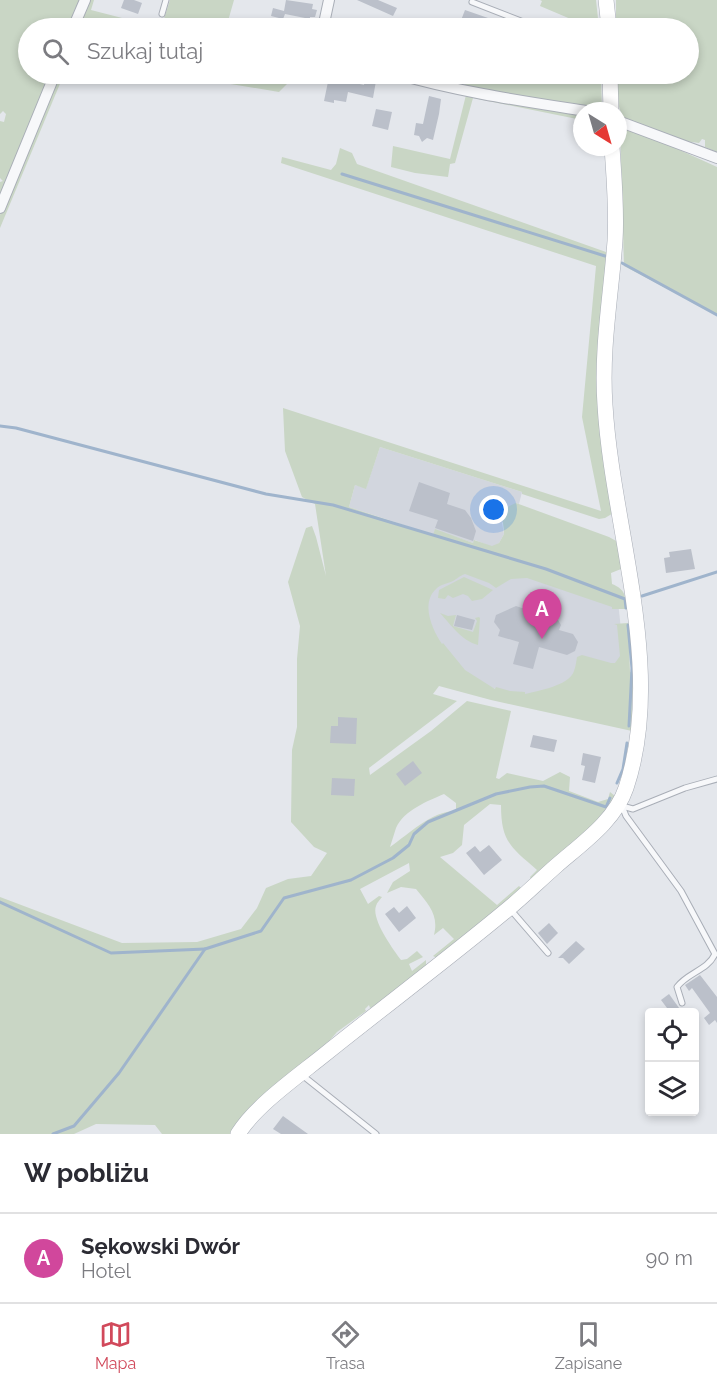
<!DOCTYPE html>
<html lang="pl">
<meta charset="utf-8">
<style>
:root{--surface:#fff;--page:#f2f2f3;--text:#2b2b33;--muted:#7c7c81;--line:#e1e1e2;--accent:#d1495b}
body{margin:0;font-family:Raleway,sans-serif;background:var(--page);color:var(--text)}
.controls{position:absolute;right:18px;bottom:18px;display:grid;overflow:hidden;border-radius:6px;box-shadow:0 3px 9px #0003}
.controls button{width:54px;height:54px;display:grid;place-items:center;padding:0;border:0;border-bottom:2px solid var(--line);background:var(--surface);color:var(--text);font:30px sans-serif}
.compass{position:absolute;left:573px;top:102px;width:54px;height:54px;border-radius:50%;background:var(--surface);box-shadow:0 3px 9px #0003;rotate:143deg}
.you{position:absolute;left:494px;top:510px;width:21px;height:21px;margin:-15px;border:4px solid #fff;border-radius:50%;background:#1a73e8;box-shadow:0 0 0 9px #1a73e833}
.badge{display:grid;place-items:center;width:39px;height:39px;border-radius:50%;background:var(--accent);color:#fff;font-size:20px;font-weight:700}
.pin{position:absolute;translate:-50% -50px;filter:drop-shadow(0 2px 3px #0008)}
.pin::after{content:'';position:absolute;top:32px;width:21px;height:18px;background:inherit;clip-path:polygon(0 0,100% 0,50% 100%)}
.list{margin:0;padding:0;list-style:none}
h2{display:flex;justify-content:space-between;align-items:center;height:78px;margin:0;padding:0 24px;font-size:26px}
h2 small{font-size:20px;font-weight:400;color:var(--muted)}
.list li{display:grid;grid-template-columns:39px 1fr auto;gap:18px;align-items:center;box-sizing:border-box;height:90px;padding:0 24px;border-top:2px solid var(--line)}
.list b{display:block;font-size:22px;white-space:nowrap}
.list p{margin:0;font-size:20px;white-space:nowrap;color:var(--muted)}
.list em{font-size:20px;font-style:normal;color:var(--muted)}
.icon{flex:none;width:33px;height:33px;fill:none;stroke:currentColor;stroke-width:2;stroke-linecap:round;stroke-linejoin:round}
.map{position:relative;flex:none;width:717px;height:1134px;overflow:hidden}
.search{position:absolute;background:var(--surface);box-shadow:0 3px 9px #0003;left:18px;right:18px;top:18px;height:66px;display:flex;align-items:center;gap:15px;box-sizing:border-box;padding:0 21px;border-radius:33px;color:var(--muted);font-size:22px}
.sheet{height:168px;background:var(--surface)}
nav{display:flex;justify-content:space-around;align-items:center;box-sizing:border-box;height:84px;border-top:2px solid var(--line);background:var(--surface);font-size:16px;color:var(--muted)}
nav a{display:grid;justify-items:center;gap:3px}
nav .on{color:var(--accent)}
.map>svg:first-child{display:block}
.built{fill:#d2d6de}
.green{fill:#c9d6c5;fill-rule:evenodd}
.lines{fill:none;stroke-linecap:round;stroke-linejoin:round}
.stream{stroke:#9fb4cc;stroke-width:3}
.building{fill:#bbc0ca}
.lane-casing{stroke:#a9aeb7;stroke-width:7}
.street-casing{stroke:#a9aeb7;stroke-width:12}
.secondary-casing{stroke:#a9aeb7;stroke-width:16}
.lane{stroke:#f7f8fa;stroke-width:5}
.street{stroke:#f7f8fa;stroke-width:10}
.secondary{stroke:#fff;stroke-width:15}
</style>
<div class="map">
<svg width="717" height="1134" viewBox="0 0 717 1134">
<rect width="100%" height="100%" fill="#e4e7ec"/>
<!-- built -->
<g class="built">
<path d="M380,447L522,492L519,504L516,503L502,523L504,534L499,543L492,547L475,540L473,543L435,530L434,535L349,507L355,485L366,488Z"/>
<path d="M315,504L618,602L625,666L567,715L443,670Z"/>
</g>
<!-- green -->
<g class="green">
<path d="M0,0H81L69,28H28V74H50L0,196V182L3,181L0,178V121L4,122L6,114L3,111L0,114Z"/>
<path d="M88,0H94L91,10L161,28L170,0H234L226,28H76Z"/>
<path d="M540,0H596L599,28H592L540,6L542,1Z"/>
<path d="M616,0H717V152L705,147V140L702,139L699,143L685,141L625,119C615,106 618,89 617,74H688V28H616Z"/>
<path d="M57,74H64L0,228V215Z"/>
<path d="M171,74H232L287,84L279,92Z"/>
<path d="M469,74H601L602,110L599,111L463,88Z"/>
<path d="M466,95L582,115V120L473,98L455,163L450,164L448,177L415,173L391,167L393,146L450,159Z"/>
<path d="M620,127L671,146L717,167V315L624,266Z"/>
<path d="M340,148L352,153L357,164L606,252L615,512L605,518L599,519L522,494V492L380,447L366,489L355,485L349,507L433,535L435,529L473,543L474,540L492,546L499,543L504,534C504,518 496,511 516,503L609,537L618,542L621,569L611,573L612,584C626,590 625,595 626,609H612V607L527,578L511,579L496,588L489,583L465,574C459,576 457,579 453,581C447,584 441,584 436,589C420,604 433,631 442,644L443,643L465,670L495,689L496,687L510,691L525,692V694C537,691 569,686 574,671C576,665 576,663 577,657L582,655L611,663H615L620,656L617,625L614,624L628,623L630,672L633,673L632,731L491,700L439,686L433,694L457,701L369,768L370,775L431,731L467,701L511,711L496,778L499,779L507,773L543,781L560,772L570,777L569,791L598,802L608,799L610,792L615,796L600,819L532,881L530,877L537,870C511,847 501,842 501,805L490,804L464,825L462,845L453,853L440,857L497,905L519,886L522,889L437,958L433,956L454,939L443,928L434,935C439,915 429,905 416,889L401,887L387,893L393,882L410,871L409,863L360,889L368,904L379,896L382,897C380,900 377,902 376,906C371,919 393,949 401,960L407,959L417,951L423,957L409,964L412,971L426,960V968L385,1001L370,1008L369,1005L365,1009L366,1011L337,1032L324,1047L232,1134H162L155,1125L96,1124L74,1134H0V897L122,943L197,942L241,929L257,908L266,888L288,879L311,876L327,853L314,847L291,822L292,750L297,727V659L300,626L288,582L306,528L312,526L316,537L326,576L315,504L302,497L285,451L283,408L601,511L582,417L596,266L281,163L282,157L331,170L336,164ZM444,794L456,803V811C431,811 409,834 390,847C392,841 394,834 396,828C404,810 428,801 444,794Z"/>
<path d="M464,577L493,590L482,599L472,601L468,596L463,594L453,598L448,595L445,599L438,598L439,590Z"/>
<path d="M440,613L448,616L456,615L453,626L473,632L477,621L475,618L479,617L480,618L478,645C462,641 451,625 440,613Z"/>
</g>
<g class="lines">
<!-- stream -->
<g class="stream">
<path d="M342,174L605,256"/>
<path d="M622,263L717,315"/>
<path d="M0,426L16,428L266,494L333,505L546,569L625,599L626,608"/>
<path d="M642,596L717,572"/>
<path d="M628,625L632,668L629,726"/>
<path d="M617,783L623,769L627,743"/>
<path d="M0,902L111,953L205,949"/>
<path d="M53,1134L74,1126L119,1073L205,949L261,931L284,898L351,880L393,858L409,845L414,834L428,822L496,794L530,787L544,786L606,807L610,798"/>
</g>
</g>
<!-- building -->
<g class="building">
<path d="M124,0H134L142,3L138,14L121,8Z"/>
<path d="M286,0L313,4L312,9L317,10L315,17H310V19L285,14L283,19L271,16L273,8L284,11Z"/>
<path d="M357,0H378L397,8L393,16Z"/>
<path d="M465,10L488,18L484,28H458Z"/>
<path d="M329,77L364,85L365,78L376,81L373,98L348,92L346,102L334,100V103L324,101Z"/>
<path d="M429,96L441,99L439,114L433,140L427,138L422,142L419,136L414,135L416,123L423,124Z"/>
<path d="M376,109L392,112L388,130L372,126Z"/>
<path d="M419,482L450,493L447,504L465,510L471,518L476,531L473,541L435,528L438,520L409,511Z"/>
<path d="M691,549L695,569L666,573L664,558L670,557L669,552Z"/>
<path d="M516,606L525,609L533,623L547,627L548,621L553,619L558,620L561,625L559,630L573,634L578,642L575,651L567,655L539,647L533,669L513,664L519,642L498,636L500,630L494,622L496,615Z"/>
<path d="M457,615L475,620L472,630L454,626Z"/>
<path d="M338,717L357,718L356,744L330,743L331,726H338Z"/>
<path d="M533,735L557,740L554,752L530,747Z"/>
<path d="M583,753L601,757L595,783L582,780L585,766L581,765Z"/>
<path d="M413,761L422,773L405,786L396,774Z"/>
<path d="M332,778L355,779L354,796L331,795Z"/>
<path d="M489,845L502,860L484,875L466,853L475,846L480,852Z"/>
<path d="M407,906L416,918L399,932L385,914L394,907L399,913Z"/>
<path d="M549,923L558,933L547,944L538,933Z"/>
<path d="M576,941L585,949L569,964L563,958H558Z"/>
<path d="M700,975L717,997V1023L715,1020L709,1025L704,1018L710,1013L692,988L689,991L685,985Z"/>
<path d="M669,994L682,1012H670L661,1000Z"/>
<path d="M283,1116L308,1134H281L273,1129Z"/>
</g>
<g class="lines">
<!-- lane casing -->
<g class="lane-casing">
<g id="lane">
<path d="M472,2L539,28"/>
<path d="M162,14L166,0"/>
<path d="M622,806L626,816L681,891L715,954C708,970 687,973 677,987L682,1003"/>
<path d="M622,806L633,809L685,788L717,779"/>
<path d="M510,909L548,953"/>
<path d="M302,1075L376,1134"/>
</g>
</g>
<!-- street casing -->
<g class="street-casing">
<g id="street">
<path d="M73,28L85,0"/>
<path d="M323,28L329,0"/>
<path d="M397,74C459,92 522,101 586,111"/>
<path d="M618,121L717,158"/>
<path d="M0,208L55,74"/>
</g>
</g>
<!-- secondary casing -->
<g class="secondary-casing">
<g id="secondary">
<path d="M606,0L609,28"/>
<path d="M610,74L611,111"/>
<path d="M238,1134C255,1106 298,1076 324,1055C385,1006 448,959 508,909C525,895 540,880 556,866C581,844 615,821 626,788C666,669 612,527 605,405C601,350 611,295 615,241C617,210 614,178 612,147"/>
</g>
</g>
<!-- lane -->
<use href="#lane" class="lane"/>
<!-- street -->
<use href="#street" class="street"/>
<!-- secondary -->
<use href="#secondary" class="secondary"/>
</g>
</svg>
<div class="controls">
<button><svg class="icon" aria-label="locate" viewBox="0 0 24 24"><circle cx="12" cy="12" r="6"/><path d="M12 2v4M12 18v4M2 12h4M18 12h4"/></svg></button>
<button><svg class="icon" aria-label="layers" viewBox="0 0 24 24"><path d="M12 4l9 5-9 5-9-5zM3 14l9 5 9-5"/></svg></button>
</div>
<svg class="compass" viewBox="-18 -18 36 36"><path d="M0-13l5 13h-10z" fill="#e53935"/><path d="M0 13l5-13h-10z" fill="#7c7c81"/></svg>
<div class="you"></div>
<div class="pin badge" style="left:542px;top:639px;background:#d1479c">A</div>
<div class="search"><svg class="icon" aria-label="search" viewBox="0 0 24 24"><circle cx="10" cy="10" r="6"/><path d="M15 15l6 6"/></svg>Szukaj tutaj</div>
</div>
<section class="sheet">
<h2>W pobliżu<small></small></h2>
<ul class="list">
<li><span class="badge" style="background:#d1479c">A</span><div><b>Sękowski Dwór</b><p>Hotel</p></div><em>90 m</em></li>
</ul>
</section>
<nav>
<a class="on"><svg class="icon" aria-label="map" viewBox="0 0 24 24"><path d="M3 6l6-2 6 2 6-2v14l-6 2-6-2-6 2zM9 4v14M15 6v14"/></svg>Mapa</a>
<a><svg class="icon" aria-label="directions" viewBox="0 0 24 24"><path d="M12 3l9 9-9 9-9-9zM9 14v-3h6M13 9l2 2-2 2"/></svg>Trasa</a>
<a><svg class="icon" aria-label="saved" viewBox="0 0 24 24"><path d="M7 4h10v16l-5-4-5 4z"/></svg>Zapisane</a>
</nav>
